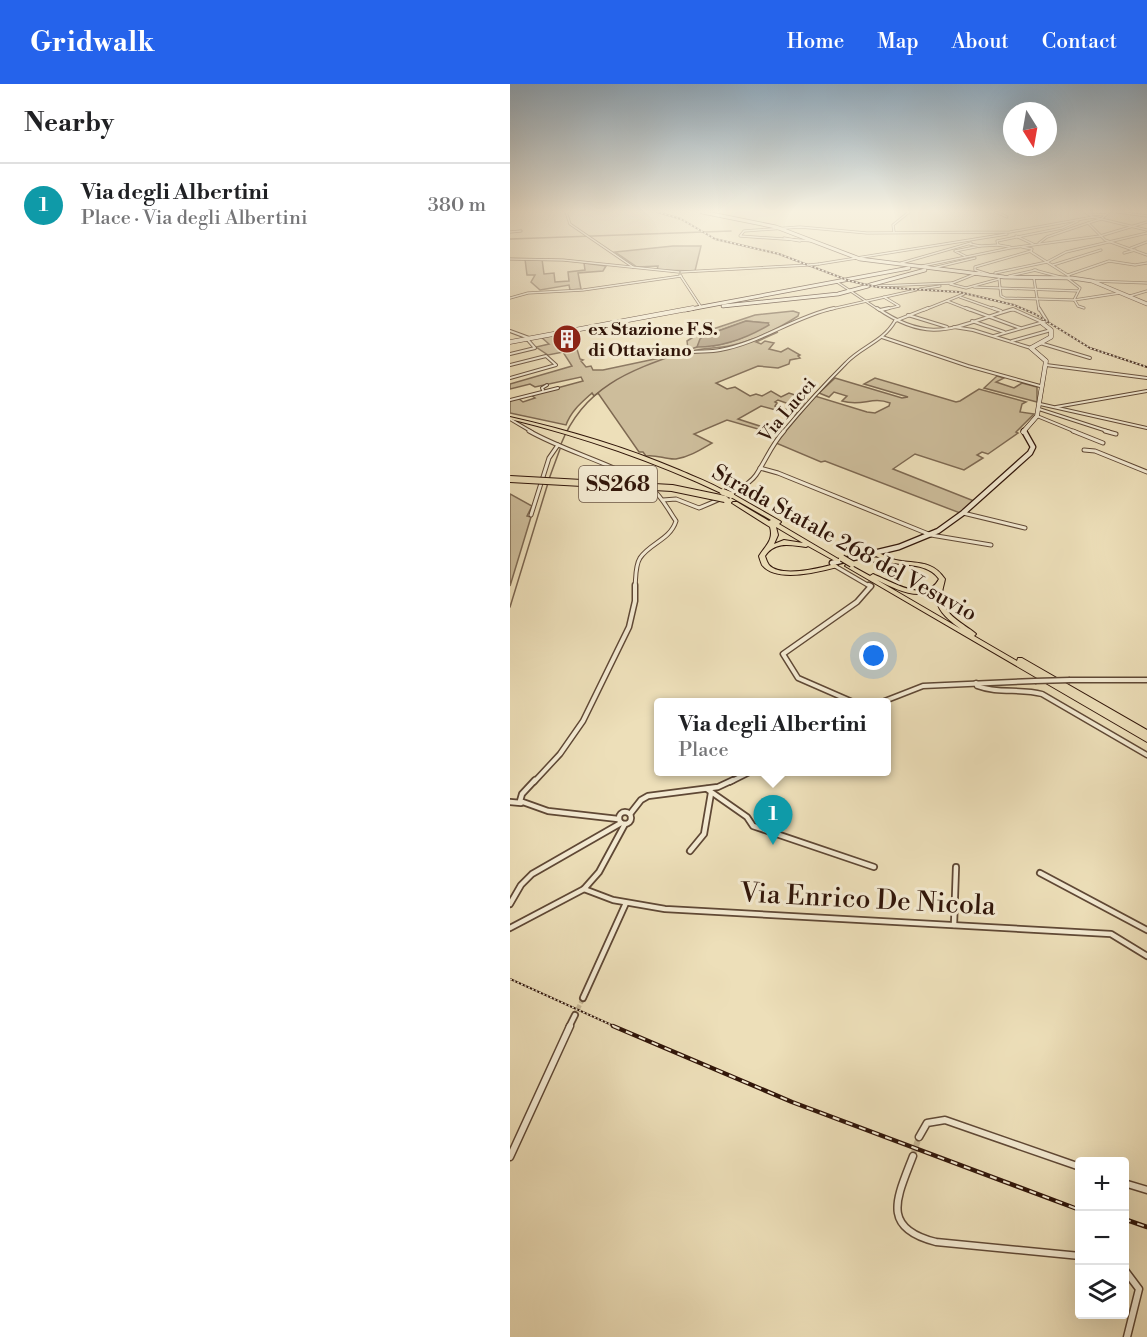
<!DOCTYPE html>
<meta charset="utf-8">
<style>
:root{--surface:#fff;--page:#f2f2f2;--text:#202124;--muted:#757577;--line:#e0e0e0;--accent:#2563eb}
body{margin:0;font-family:"Libre Bodoni",serif;background:var(--page);color:var(--text)}
.controls{position:absolute;right:18px;bottom:18px;display:grid;overflow:hidden;border-radius:6px;box-shadow:0 6px 24px #0002}
.controls button{width:54px;height:54px;display:grid;place-items:center;padding:0;border:0;border-bottom:2px solid var(--line);background:var(--surface);color:var(--text);font:30px sans-serif}
.compass{position:absolute;left:493px;top:18px;width:54px;height:54px;border-radius:50%;background:var(--surface);box-shadow:0 6px 24px #0002;rotate:169deg}
.you{position:absolute;left:364px;top:572px;width:21px;height:21px;margin:-15px;border:4px solid #fff;border-radius:50%;background:#1a73e8;box-shadow:0 0 0 9px #1a73e833}
.badge{display:grid;place-items:center;width:39px;height:39px;border-radius:50%;background:var(--accent);color:#fff;font-size:20px;font-weight:700}
.pin{position:absolute;translate:-50% -50px;filter:drop-shadow(0 2px 3px #0008)}
.pin::after{content:'';position:absolute;top:32px;width:21px;height:18px;background:inherit;clip-path:polygon(0 0,100% 0,50% 100%)}
.popup{position:absolute;left:144px;top:614px;width:237px;height:78px;box-sizing:border-box;display:grid;place-content:center;border-radius:6px;background:var(--surface);filter:drop-shadow(0 2px 4px #0005);font-size:20px;white-space:nowrap;color:var(--muted)}
.popup b{font-size:22px;color:var(--text)}
.popup::after{content:'';position:absolute;left:50%;top:100%;margin-left:-12px;border:12px solid transparent;border-top-color:var(--surface)}
.list{margin:0;padding:0;list-style:none}
h2{display:flex;justify-content:space-between;align-items:center;height:78px;margin:0;padding:0 24px;font-size:26px}
h2 small{font-size:20px;font-weight:400;color:var(--muted)}
.list li{display:grid;grid-template-columns:39px 1fr auto;gap:18px;align-items:center;box-sizing:border-box;height:84px;padding:0 24px;border-top:2px solid var(--line)}
.list b{display:block;font-size:22px;white-space:nowrap}
.list p{margin:0;font-size:20px;white-space:nowrap;color:var(--muted)}
.list em{font-size:20px;font-style:normal;color:var(--muted)}
.icon{flex:none;width:33px;height:33px;fill:none;stroke:currentColor;stroke-width:2;stroke-linecap:round;stroke-linejoin:round}
.map{position:relative;flex:none;width:637px;height:1253px;overflow:hidden}
header{display:flex;align-items:center;gap:36px;box-sizing:border-box;height:84px;padding:0 30px;background:var(--accent);color:#fff}
header strong{font-size:28px}
nav{display:flex;gap:33px;margin-inline-start:auto;font-size:21px}
main{display:flex}
aside{flex:1;background:var(--surface)}
.map>svg:first-child{display:block}
.green{fill:#cdbd9b;stroke:#7e6952;stroke-width:1.5;fill-rule:evenodd}
.water{fill:#ad9a7d;stroke:#7b654f;stroke-width:1.5}
.lines{fill:none;stroke-linecap:round;stroke-linejoin:round}
.stream{stroke:#7b654f;stroke-width:1.5}
.street-tunnel-far1{stroke:#c7b796;stroke-width:4.5;stroke-dasharray:4.5 2;stroke-linecap:butt}
.street-tunnel{stroke:#c7b796;stroke-width:6;stroke-dasharray:6 3;stroke-linecap:butt}
.street-far5-casing{stroke:#5f4835;stroke-width:3}
.street-far4-casing{stroke:#5f4835;stroke-width:4}
.street-far3-casing{stroke:#5f4835;stroke-width:5}
.street-far2-casing{stroke:#5f4835;stroke-width:7}
.street-far1-casing{stroke:#5f4835;stroke-width:8}
.street-casing{stroke:#5f4835;stroke-width:9}
.secondary-far2-casing{stroke:#301509;stroke-width:4.5}
.secondary-far1-casing{stroke:#301509;stroke-width:5}
.secondary-casing{stroke:#301509;stroke-width:7}
.highway-casing{stroke:#301509;stroke-width:2}
.street-far5{stroke:#f3ead2;stroke-width:1.5}
.street-far4{stroke:#f3ead2;stroke-width:2}
.street-far3{stroke:#f3ead2;stroke-width:3}
.street-far2{stroke:#f3ead2;stroke-width:4}
.street-far1{stroke:#f3ead2;stroke-width:4.5}
.street{stroke:#f3ead2;stroke-width:6}
.secondary-far2{stroke:#f3ead2;stroke-width:3}
.secondary-far1{stroke:#f3ead2;stroke-width:4}
.secondary{stroke:#f3ead2;stroke-width:4.5}
.highway{fill:#eddfb9;fill-rule:evenodd}
.rail-far1-casing{stroke:#301509;stroke-width:2}
.rail-casing{stroke:#301509;stroke-width:4.5}
.rail-far1{stroke:#f3ead2;stroke-width:1.5;stroke-dasharray:2;stroke-linecap:butt}
.rail{stroke:#f3ead2;stroke-width:2;stroke-dasharray:7;stroke-linecap:butt}
.street-bridge-far1-casing{stroke:#5f4835;stroke-width:3;stroke-linecap:butt}
.street-bridge-casing{stroke:#5f4835;stroke-width:7;stroke-linecap:butt}
.highway-bridge-casing{stroke:#301509;stroke-width:8;stroke-linecap:butt}
.street-bridge-far1{stroke:#f3ead2;stroke-width:1.5}
.street-bridge{stroke:#f3ead2;stroke-width:4}
.highway-bridge{stroke:#eddfb9;stroke-width:6}
.labels{text-anchor:middle;stroke-width:6;stroke-linejoin:round;paint-order:stroke}
.far-poi-label{font-size:18px;font-weight:bold;fill:#301509;stroke:#f3ead2;text-anchor:start}
.far-street-label{font-size:18px;fill:#301509;stroke:#f3ead2}
.shield{fill:#f3ead2;stroke:#6a5545;stroke-width:1.5}
.shield-label{font-size:21px;font-weight:bold;fill:#301509}
.street-label{font-size:22px;fill:#301509;stroke:#f3ead2}
.near-street-label{font-size:27px;fill:#301509;stroke:#f3ead2}
</style>
<header>
<strong>Gridwalk</strong>
<nav><a>Home</a><a>Map</a><a>About</a><a>Contact</a></nav>
</header>
<main>
<aside>
<h2>Nearby<small></small></h2>
<ul class="list">
<li><span class="badge" style="background:#0f9aa8">1</span><div><b>Via degli Albertini</b><p>Place · Via degli Albertini</p></div><em>380 m</em></li>
</ul>
</aside>
<div class="map">
<svg width="637" height="1253" viewBox="0 0 637 1253">
<rect width="100%" height="100%" fill="#eddfb9"/>
<filter id="stains"><feTurbulence type="fractalNoise" baseFrequency=".00333" numOctaves="4"/><feColorMatrix values="0 0 0 0 .2 0 0 0 0 .09 0 0 0 0 .02 0 0 0 .5 -.17"/></filter>
<radialGradient id="worn" r=".72"><stop offset=".6" stop-color="#630" stop-opacity="0"/><stop offset="1" stop-color="#630" stop-opacity=".3"/></radialGradient>
<!-- green -->
<g class="green">
<path d="M163,162H191L185,187L147,186L148,182L127,183L105,168Z"/>
<path d="M15,175H32L34,190L44,189L45,198L59,197L58,188L75,186L74,179L96,182L93,187L68,189L71,205L60,206L59,201L30,206L21,198L25,191H17Z"/>
<path d="M283,227L289,229L288,232C268,245 242,257 219,262C205,265 190,263 177,269L210,267L268,248L246,258L251,260L255,257L264,259L259,265L271,268L278,264L290,271L288,272L290,274L280,276L279,280L268,284L248,282L206,299L217,305L225,303L240,312L246,310L252,312L261,307L271,313L279,309L297,315L290,324L268,316L265,318L267,319L265,322L287,329L284,331L251,322L228,335L259,345L255,347L217,336L184,350L202,359C190,366 179,373 166,375C156,376 146,370 136,372L133,368H129L88,309L84,312L82,309C71,319 61,327 56,341L0,329V317L8,314L13,318L25,314L21,311L73,297L71,293L25,303L20,300L0,305V300L62,282L53,268L38,271L26,263L39,260L31,253L55,248L58,253L53,254L56,257H60L63,260L61,262H66L70,275L73,276L71,277L76,283L81,282L83,286H93L159,272L178,265L177,257L188,250L245,231ZM236,237L258,239C240,252 225,258 203,262L194,252Z"/>
<path d="M487,292L494,294L486,298L504,304L512,299L527,303V318L474,304Z"/>
<path d="M325,294L392,314L398,313L354,300L365,294L446,318L450,317L469,305L516,318L512,320L510,328L524,330L506,348L508,349L478,370L472,368L467,371L473,374L454,386L405,370L383,385L464,417L450,429L315,377L311,378L266,359L305,312L357,328L365,329L379,322L380,319C361,312 353,323 332,317L337,312L324,308L319,313L309,309Z"/>
<path d="M0,410L22,422L17,432L21,433L0,502Z"/>
</g>
<!-- water -->
<path class="water" d="M236,237L258,239L259,241C237,254 213,263 187,263L190,255L194,252Z"/>
<g class="lines">
<!-- stream -->
<g class="stream">
<path d="M0,155L221,147"/>
<path d="M51,360C76,297 129,284 187,263"/>
<path d="M39,395L50,365"/>
<path d="M0,523L38,399"/>
</g>
<!-- street-tunnel-far1 -->
<path class="street-tunnel-far1" d="M65,931L73,914"/>
<!-- street-tunnel -->
<path class="street-tunnel" d="M403,1071L409,1053"/>
<!-- street-far5 casing -->
<g class="street-far5-casing">
<g id="street-far5">
<path d="M56,128L60,140L123,183"/>
<path d="M486,128L497,133"/>
<path d="M575,128L583,133L637,146"/>
<path d="M599,128L591,135L578,139L595,156L637,171"/>
<path d="M607,128L637,132"/>
<path d="M580,130L596,131"/>
<path d="M0,148L11,147"/>
<path d="M384,148L383,141L399,128"/>
<path d="M506,152L523,160"/>
<path d="M274,154L290,157"/>
<path d="M303,157L230,152L234,147L290,143L357,149L500,148L583,133"/>
<path d="M529,159L537,153L578,139"/>
<path d="M470,162L489,161"/>
<path d="M500,163L488,161L487,157L552,144L568,137"/>
<path d="M512,163L522,165L521,168L559,192"/>
<path d="M621,164L637,158"/>
<path d="M614,169L625,166"/>
<path d="M455,172L445,167L470,162L460,160"/>
<path d="M0,175L53,176L169,188"/>
<path d="M391,179L461,159"/>
<path d="M309,180L497,150"/>
<path d="M543,181L591,166"/>
<path d="M412,182L500,164L590,152L637,138"/>
<path d="M423,184L465,174"/>
<path d="M524,186L554,194"/>
<path d="M171,188L299,181"/>
<path d="M470,188L440,200L456,204L489,195"/>
<path d="M485,189L537,178L556,168L637,149"/>
<path d="M478,190L465,186V183L521,167"/>
<path d="M170,191L191,223"/>
<path d="M558,191L599,177L625,181L637,179"/>
<path d="M499,192L526,186"/>
<path d="M557,194L570,204L564,216"/>
<path d="M489,195L491,212L495,214L564,216L610,209"/>
<path d="M524,195L529,226"/>
<path d="M582,197L637,199"/>
<path d="M327,198L369,226"/>
<path d="M368,202L442,199"/>
<path d="M464,203L568,207"/>
<path d="M410,205L430,202"/>
<path d="M620,212L637,207"/>
<path d="M450,213L487,226"/>
<path d="M0,214L18,209L73,206L171,192"/>
<path d="M437,217L460,226"/>
<path d="M565,217L568,222L574,224"/>
<path d="M317,226L406,206"/>
<path d="M372,226L389,222L374,213"/>
<path d="M414,226L454,210"/>
<path d="M501,226H504"/>
</g>
</g>
<!-- street-far4 casing -->
<g class="street-far4-casing">
<g id="street-far4">
<path d="M367,224C422,262 445,242 503,225L532,238"/>
<path d="M456,224L510,244"/>
<path d="M483,224L491,227"/>
<path d="M370,226L379,224"/>
<path d="M398,231L437,243"/>
<path d="M385,237L418,224"/>
<path d="M462,237L494,248"/>
<path d="M444,243L463,246L521,264"/>
<path d="M0,247L19,254"/>
<path d="M57,247L65,258"/>
<path d="M484,252L537,237L529,224"/>
<path d="M372,253L458,282L530,302"/>
<path d="M502,257L541,246"/>
<path d="M530,259L580,274"/>
<path d="M182,268C191,267 201,268 210,266C250,259 284,233 324,224"/>
<path d="M0,270L25,264L17,255"/>
<path d="M0,281L36,272L46,281L0,294"/>
<path d="M536,281L637,294"/>
<path d="M33,306L32,304L37,301"/>
<path d="M0,316L48,304"/>
<path d="M530,320L637,344"/>
<path d="M546,323L637,307"/>
<path d="M529,325L600,348"/>
<path d="M527,332L566,348"/>
<path d="M0,335L22,348"/>
<path d="M273,348C293,324 314,301 336,279C352,262 373,258 385,237"/>
</g>
</g>
<!-- street-far3 casing -->
<g class="street-far3-casing">
<g id="street-far3">
<path d="M19,347C58,369 104,379 141,404C151,411 159,427 166,437C160,456 140,459 130,474C125,482 126,494 125,503"/>
<path d="M563,347L593,359"/>
<path d="M595,347L606,350"/>
<path d="M574,366L585,367L637,388"/>
<path d="M250,384L268,389L421,451L481,461"/>
<path d="M153,416L166,415L189,424C204,418 237,404 246,391C256,376 262,360 274,347"/>
<path d="M453,429L515,444"/>
<path d="M21,431L39,374L48,361"/>
<path d="M325,482L361,503"/>
</g>
</g>
<!-- street-far2 casing -->
<g class="street-far2-casing">
<g id="street-far2">
<path d="M560,596H637"/>
<path d="M466,599L467,602C488,610 511,604 532,610L637,671"/>
<path d="M343,618L288,594L273,570L347,518L361,502L359,501"/>
<path d="M372,618L413,602L525,597"/>
<path d="M24,698L50,670L73,637L119,543L125,517V501"/>
<path d="M220,698L240,688"/>
</g>
</g>
<!-- street-far1 casing -->
<g class="street-far1-casing">
<g id="street-far1">
<path d="M25,696L12,710L10,717L38,727L108,735"/>
<path d="M197,705L237,733L243,742L364,783"/>
<path d="M0,718L11,719"/>
<circle cx="115" cy="734" r="6"/>
<path d="M120,730L131,716L138,712L208,703L223,696"/>
<path d="M180,767L194,750L201,709"/>
<path d="M530,789L637,846"/>
<path d="M74,805L103,816L155,825L601,850L637,872"/>
<path d="M0,820L11,801L22,790L111,739"/>
<path d="M444,841L446,783"/>
<path d="M0,844L74,805L89,788L115,740"/>
<path d="M73,914L116,819"/>
<path d="M59,943L65,931"/>
</g>
</g>
<!-- street casing -->
<g class="street-casing">
<g id="street">
<path d="M409,1053L417,1039L435,1036L570,1083"/>
<path d="M403,1072C387,1114 370,1144 426,1158L570,1172"/>
<path d="M0,1073L60,942"/>
<path d="M614,1099L637,1106"/>
<path d="M614,1185L629,1205L617,1253"/>
</g>
</g>
<!-- secondary-far2 casing -->
<g class="secondary-far2-casing">
<g id="secondary-far2">
<path d="M192,128L266,143L350,175L494,193L562,194L582,197L637,220"/>
<path d="M360,201L415,186"/>
<path d="M213,222L328,210L358,202"/>
<path d="M175,226L399,184"/>
</g>
</g>
<!-- secondary-far1 casing -->
<g class="secondary-far1-casing">
<g id="secondary-far1">
<path d="M0,258L183,224"/>
<path d="M513,348L527,332L536,277L521,264L541,253V246L532,239"/>
</g>
</g>
<!-- secondary casing -->
<g class="secondary-casing">
<path id="secondary" d="M322,479L389,463L428,447L453,429L520,369L523,363L514,347"/>
</g>
<!-- highway casing -->
<g class="highway-casing">
<g id="highway">
<path d="M0,333C58,346 115,363 169,386C185,393 202,399 216,408L215,409H211C143,377 73,353 0,335Z"/>
<path d="M221,409L270,437L271,438L269,440L330,476L329,477H325L298,462L296,463C280,461 265,457 255,472C256,475 257,478 259,481C271,494 310,484 325,480L328,482L327,483C309,488 266,499 252,481C252,481 249,473 249,472C255,462 264,456 260,443L222,419L223,418H227L259,437L261,436L219,412V410ZM266,443L293,459L274,456L264,460L268,451Z"/>
<path d="M364,467C370,469 376,473 382,475C403,481 421,474 435,495C434,501 431,508 432,514C434,531 454,540 465,549L466,550L464,552L507,577L508,574H512L637,646V658L335,482L336,481H340L360,492L363,490L365,491C383,498 416,520 429,495C418,479 396,482 378,478L376,479L351,476L348,474L351,472L370,474L362,470V468ZM367,496C386,505 405,516 426,506C424,525 437,535 451,545Z"/>
</g>
</g>
<!-- street-far5 -->
<use href="#street-far5" class="street-far5"/>
<!-- street-far4 -->
<use href="#street-far4" class="street-far4"/>
<!-- street-far3 -->
<use href="#street-far3" class="street-far3"/>
<!-- street-far2 -->
<use href="#street-far2" class="street-far2"/>
<!-- street-far1 -->
<use href="#street-far1" class="street-far1"/>
<!-- street -->
<use href="#street" class="street"/>
<!-- secondary-far2 -->
<use href="#secondary-far2" class="secondary-far2"/>
<!-- secondary-far1 -->
<use href="#secondary-far1" class="secondary-far1"/>
<!-- secondary -->
<use href="#secondary" class="secondary"/>
<!-- highway -->
<use href="#highway" class="highway"/>
<!-- rail-far1 casing -->
<g class="rail-far1-casing">
<g id="rail-far1">
<path d="M147,128L171,135L205,155L269,170L340,197L367,203L449,208L504,221L525,230L580,264L637,283"/>
<path d="M0,895L106,943"/>
</g>
</g>
<!-- rail casing -->
<g class="rail-casing">
<g id="rail">
<path d="M103,942L282,1018L570,1126"/>
<path d="M614,1135L637,1143"/>
</g>
</g>
<!-- rail-far1 -->
<use href="#rail-far1" class="rail-far1"/>
<!-- rail -->
<use href="#rail" class="rail"/>
<!-- street-bridge-far1 casing -->
<g class="street-bridge-far1-casing">
<path id="street-bridge-far1" d="M299,181L309,180"/>
</g>
<!-- street-bridge casing -->
<g class="street-bridge-casing">
<path id="street-bridge" d="M525,597L560,596"/>
</g>
<!-- highway-bridge casing -->
<g class="highway-bridge-casing">
<g id="highway-bridge">
<path d="M0,395L162,404L215,415"/>
<path d="M213,408L221,411"/>
<path d="M332,474L342,480"/>
</g>
</g>
<!-- street-bridge-far1 -->
<use href="#street-bridge-far1" class="street-bridge-far1"/>
<!-- street-bridge -->
<use href="#street-bridge" class="street-bridge"/>
<!-- highway-bridge -->
<use href="#highway-bridge" class="highway-bridge"/>
</g>
<!-- sky -->
<linearGradient id="sky" x2="0" y2="1"><stop stop-color="#90aabd"/><stop offset="0.42" stop-color="#f7f1e0"/><stop offset="1" stop-color="#f7f1e0" stop-opacity="0"/></linearGradient>
<rect width="637" height="303" fill="url(#sky)"/>
<!-- icons -->
<defs>
<g id="building-disc" transform="scale(1.5)"><circle r="9.5" fill="#8f2418" stroke="#f3ead2"/><path d="M-4-6H4V6H1V3H-1V6H-4ZM-2.5-4.3h1.7v1.8h-1.7ZM.8-4.3h1.7v1.8H.8ZM-2.5-1h1.7V.8h-1.7ZM.8-1h1.7V.8H.8Z" fill="#fff"/></g>
</defs>
<g fill-rule="evenodd">
<use href="#building-disc" x="57" y="255"/>
</g>
<g class="labels">
<!-- far-poi labels -->
<g class="far-poi-label">
<text x="78" y="251">ex Stazione F.S.<tspan x="78" dy="21">di Ottaviano</tspan></text>
</g>
<!-- far-street labels -->
<g class="far-street-label">
<text transform="translate(277 326) rotate(-50)" y="6">Via Lucci</text>
</g>
<!-- shield labels -->
<rect class="shield" x="69" y="382" width="78" height="36" rx="4.5"/>
<g class="shield-label">
<text x="108" y="407">SS268</text>
</g>
<!-- street labels -->
<g class="street-label">
<text transform="translate(335 458) rotate(29)" y="8">Strada Statale 268 del Vesuvio</text>
</g>
<!-- near-street labels -->
<g class="near-street-label">
<text transform="translate(358 815) rotate(3)" y="9">Via Enrico De Nicola</text>
</g>
</g>
<rect width="100%" height="100%" filter="url(#stains)"/>
<rect width="100%" height="100%" fill="url(#worn)"/>
</svg>
<div class="controls">
<button>+</button>
<button>−</button>
<button><svg class="icon" aria-label="layers" viewBox="0 0 24 24"><path d="M12 4l9 5-9 5-9-5zM3 14l9 5 9-5"/></svg></button>
</div>
<svg class="compass" viewBox="-18 -18 36 36"><path d="M0-13l5 13h-10z" fill="#e53935"/><path d="M0 13l5-13h-10z" fill="#757577"/></svg>
<div class="you"></div>
<div class="pin badge" style="left:263px;top:761px;background:#0f9aa8">1</div>
<div class="popup"><b>Via degli Albertini</b>Place</div>
</div>
</main>
